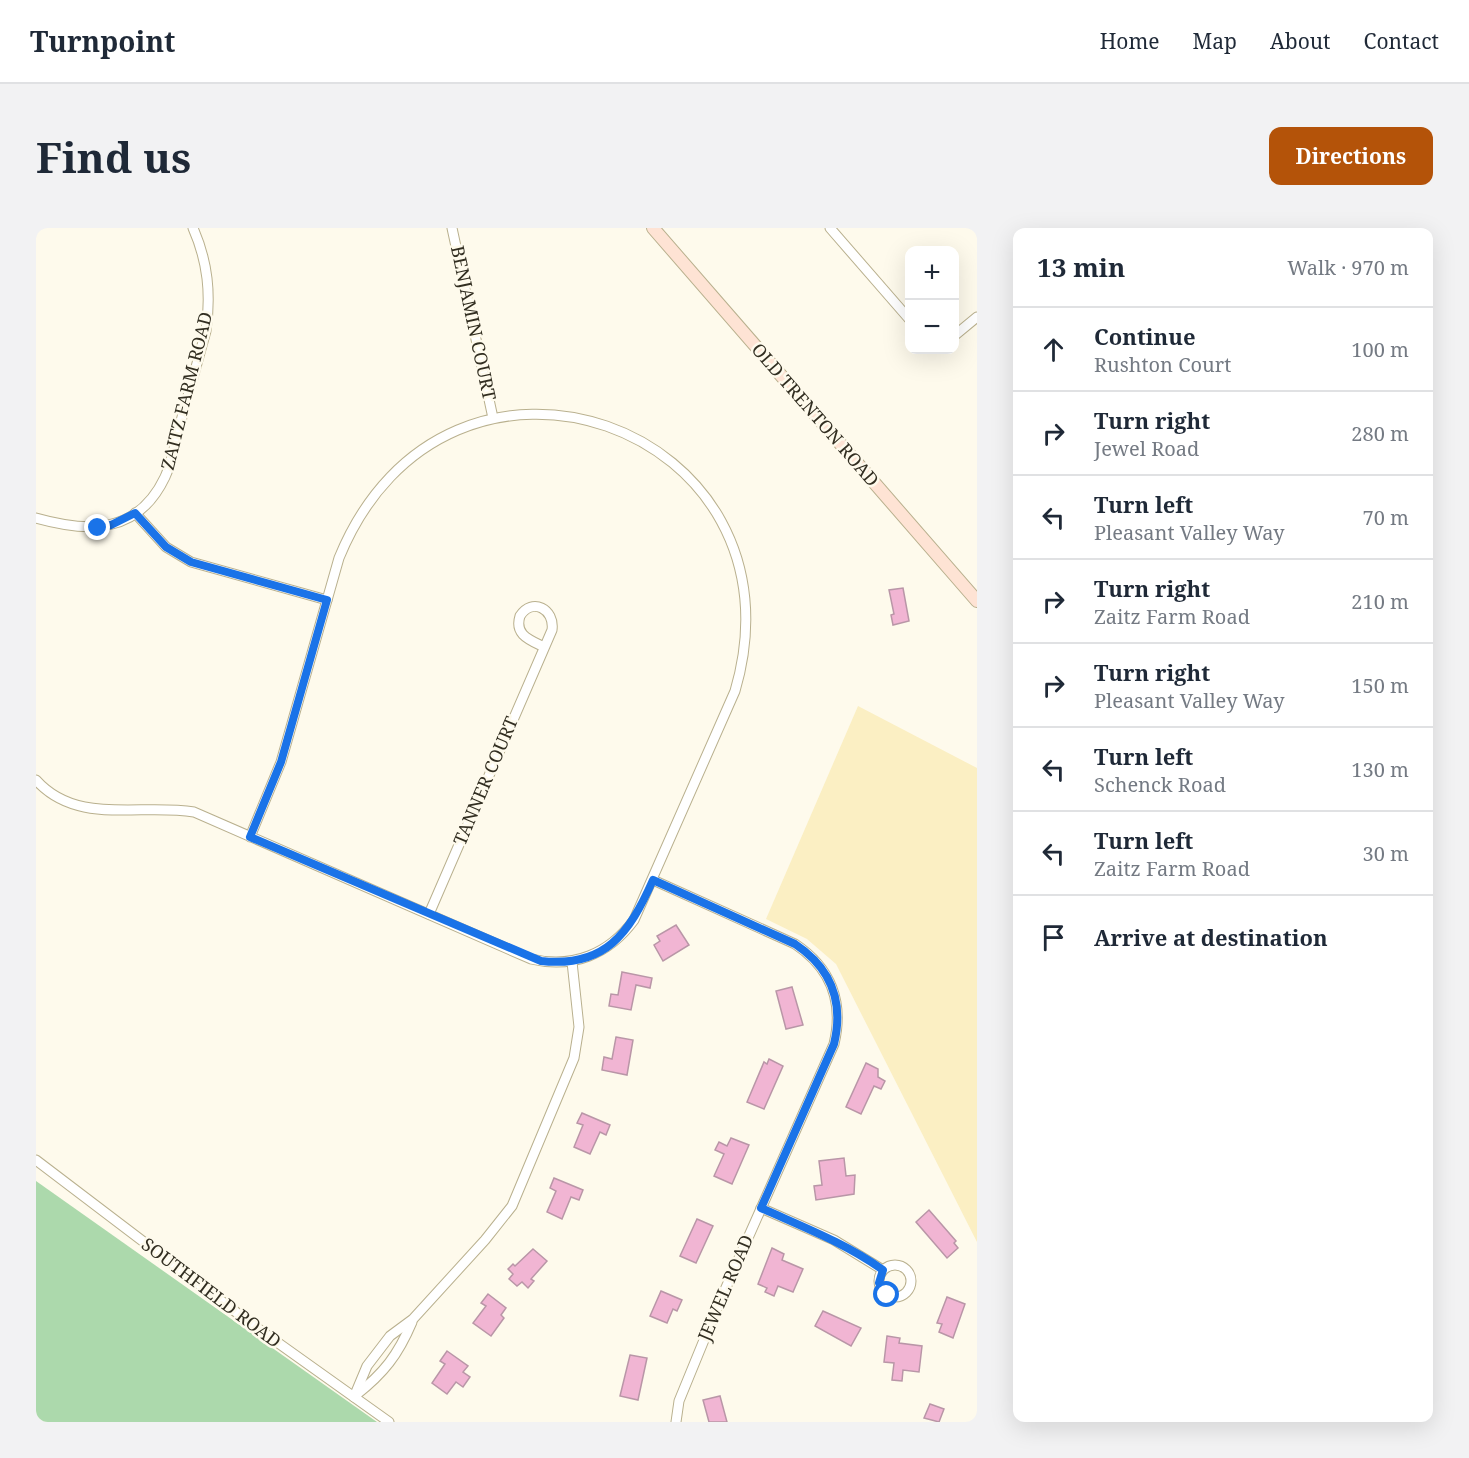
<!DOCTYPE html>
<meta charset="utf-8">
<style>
:root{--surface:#fff;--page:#f2f2f3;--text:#1f2937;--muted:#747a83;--line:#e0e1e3;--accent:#b45309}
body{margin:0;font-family:"Noto Serif",serif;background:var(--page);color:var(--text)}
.controls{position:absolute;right:18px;top:18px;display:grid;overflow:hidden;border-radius:12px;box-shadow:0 6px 24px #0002}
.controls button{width:54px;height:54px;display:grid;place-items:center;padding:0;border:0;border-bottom:2px solid var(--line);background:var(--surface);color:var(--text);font:30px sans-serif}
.stop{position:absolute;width:18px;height:18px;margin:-14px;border:4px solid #1a73e8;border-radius:50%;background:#fff}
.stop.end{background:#1a73e8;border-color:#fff;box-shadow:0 2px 6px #0008}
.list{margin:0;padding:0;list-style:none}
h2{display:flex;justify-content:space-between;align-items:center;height:78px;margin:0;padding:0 24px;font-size:26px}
h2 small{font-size:20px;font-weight:400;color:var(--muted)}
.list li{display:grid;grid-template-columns:39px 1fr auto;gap:18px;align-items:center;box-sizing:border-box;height:84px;padding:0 24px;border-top:2px solid var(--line)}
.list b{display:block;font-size:22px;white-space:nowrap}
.list p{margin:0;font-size:20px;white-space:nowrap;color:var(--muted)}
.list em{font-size:20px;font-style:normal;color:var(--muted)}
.icon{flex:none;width:33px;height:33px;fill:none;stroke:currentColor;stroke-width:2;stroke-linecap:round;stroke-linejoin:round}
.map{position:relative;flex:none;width:941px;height:1194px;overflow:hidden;border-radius:12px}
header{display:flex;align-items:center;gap:36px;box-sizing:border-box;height:84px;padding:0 30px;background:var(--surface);border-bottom:2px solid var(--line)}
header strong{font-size:28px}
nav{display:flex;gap:33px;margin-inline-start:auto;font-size:21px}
.intro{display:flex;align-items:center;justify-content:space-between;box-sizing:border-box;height:144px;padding:0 36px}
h1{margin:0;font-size:42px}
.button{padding:15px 27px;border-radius:12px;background:var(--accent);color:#fff;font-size:21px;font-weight:700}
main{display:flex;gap:36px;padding:0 36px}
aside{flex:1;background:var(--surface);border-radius:12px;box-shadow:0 6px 24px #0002}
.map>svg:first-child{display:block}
.built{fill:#fbefc3}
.green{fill:#acd9ac}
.building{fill:#f1b5d3;stroke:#b996a7;stroke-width:1.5}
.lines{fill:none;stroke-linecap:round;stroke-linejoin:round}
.minor-casing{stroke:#b9b08e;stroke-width:11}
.secondary-casing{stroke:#b9b08e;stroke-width:14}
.minor{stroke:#fff;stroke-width:9}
.secondary{stroke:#fee3d4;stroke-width:12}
.route{stroke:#1a73e8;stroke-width:8}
.labels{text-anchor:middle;stroke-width:5;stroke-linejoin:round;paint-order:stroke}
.street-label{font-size:18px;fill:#322e21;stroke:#fefaec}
</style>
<header>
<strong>Turnpoint</strong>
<nav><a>Home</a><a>Map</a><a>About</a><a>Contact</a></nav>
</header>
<div class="intro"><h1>Find us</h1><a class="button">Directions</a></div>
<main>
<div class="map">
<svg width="941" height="1194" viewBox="0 0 941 1194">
<rect width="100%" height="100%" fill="#fefaec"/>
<!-- built -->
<path class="built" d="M822,478L941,540V1014L800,736L771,711L730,691Z"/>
<!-- green -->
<path class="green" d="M0,953L341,1194H0Z"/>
<!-- building -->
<g class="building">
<path d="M867,360L873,393L857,397L855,387L858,386L853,362Z"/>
<path d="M640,697L653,717L627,733L618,717L624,713L621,708Z"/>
<path d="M586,744L616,750L614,760L600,757L595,782L573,778L575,766L582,767Z"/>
<path d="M756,759L767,797L750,801L740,763Z"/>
<path d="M580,809L597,812L591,847L566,842L568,829L576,831Z"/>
<path d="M733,831L747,838L728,881L711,874L728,834L731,836Z"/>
<path d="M830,835L842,841V849L849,853L845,861L838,858L825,886L810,879Z"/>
<path d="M546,885L574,897L570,907L564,904L554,926L538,919L547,897L541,895Z"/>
<path d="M695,910L713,917L696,956L678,948L688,926L679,922L683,914L691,918Z"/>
<path d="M808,930L810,948L819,947L818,966L780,972L778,958L786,957L783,933Z"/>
<path d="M518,950L547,962L543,972L535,969L526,991L511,984L520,963L514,960Z"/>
<path d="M893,982L920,1013L918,1015L922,1020L911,1030L880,994Z"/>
<path d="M661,991L677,998L660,1035L644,1028Z"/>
<path d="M736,1020L748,1026L746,1032L767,1041L757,1064L742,1058L738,1068L729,1064L731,1060L722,1056Z"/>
<path d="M497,1021L511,1033L495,1051L498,1053L492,1060L486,1054L481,1058L473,1051L477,1046L472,1041L477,1036L479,1038Z"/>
<path d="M625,1063L646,1072L641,1083L637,1081L631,1095L614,1088Z"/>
<path d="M452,1066L470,1080L465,1087L468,1090L455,1108L437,1095L450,1078L445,1075Z"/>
<path d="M911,1069L929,1076L917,1110L903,1104L906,1096L901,1095Z"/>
<path d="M787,1083L825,1100L815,1118L779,1098Z"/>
<path d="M851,1108L864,1110L863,1115L886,1118L883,1144L867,1142L866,1153L856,1152L858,1135L848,1134Z"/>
<path d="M411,1123L432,1138L427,1144L434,1149L427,1159L420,1154L411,1166L396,1155L409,1136L404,1133Z"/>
<path d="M594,1127L611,1130L602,1172L584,1168Z"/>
<path d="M684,1168L691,1194H673L667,1172Z"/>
<path d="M894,1176L908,1181L903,1194L888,1190Z"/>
</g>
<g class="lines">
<!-- minor casing -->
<g class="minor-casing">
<g id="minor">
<path d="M416,0L457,190"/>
<path d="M794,0L874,92"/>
<path d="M918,108L941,89"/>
<path d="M99,285L130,319L155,334L291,372"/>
<path d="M0,290C53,305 102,306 129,249C136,234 139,216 143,200C152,168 161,135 170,103C175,66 172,34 157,0"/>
<path d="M0,552C41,598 104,575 158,584L495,731C537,741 573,726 598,692L699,463C777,198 411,66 303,330L245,534L214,609"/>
<path d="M617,652L759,716C795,740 808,774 798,816L684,1073L643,1173L640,1194"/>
<path d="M393,686L516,402C519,381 496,369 484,388C478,407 494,412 508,419"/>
<path d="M0,932L217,1097L353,1194"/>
<path d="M725,980L798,1012L847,1042"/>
<circle cx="859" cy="1053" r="16"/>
<path d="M320,1167C348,1145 362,1127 376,1094"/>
<path d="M318,1169L331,1138L354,1108L377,1091L449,1012L476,978L538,830L543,799L536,734"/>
</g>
</g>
<!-- secondary casing -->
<g class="secondary-casing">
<path id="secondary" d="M617,0L941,373"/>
</g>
<!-- minor -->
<use href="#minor" class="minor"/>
<!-- secondary -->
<use href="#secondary" class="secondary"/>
</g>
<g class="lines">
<!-- route -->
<path class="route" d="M62,300L75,297L99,285L130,319L155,334L291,372L245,534L214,609L505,733C569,740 593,706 617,652L759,716C795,740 808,774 798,816L725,980C767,999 809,1015 847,1042L843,1055L851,1067"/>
</g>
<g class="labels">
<!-- street labels -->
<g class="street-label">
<text transform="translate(437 95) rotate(78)" y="6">BENJAMIN COURT</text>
<text transform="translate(151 163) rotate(-76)" y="6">ZAITZ FARM ROAD</text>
<text transform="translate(779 187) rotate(49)" y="6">OLD TRENTON ROAD</text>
<text transform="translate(450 553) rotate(-67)" y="6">TANNER COURT</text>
<text transform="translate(690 1060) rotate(-67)" y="6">JEWEL ROAD</text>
<text transform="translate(175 1065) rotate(37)" y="6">SOUTHFIELD ROAD</text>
</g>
</g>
</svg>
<div class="controls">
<button>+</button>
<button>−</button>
</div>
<div class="stop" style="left:851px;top:1067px"></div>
<div class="stop end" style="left:62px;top:300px"></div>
</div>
<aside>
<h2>13 min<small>Walk · 970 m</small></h2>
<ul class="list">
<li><svg class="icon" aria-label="ahead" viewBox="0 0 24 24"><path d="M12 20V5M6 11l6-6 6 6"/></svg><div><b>Continue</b><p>Rushton Court</p></div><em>100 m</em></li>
<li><svg class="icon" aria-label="right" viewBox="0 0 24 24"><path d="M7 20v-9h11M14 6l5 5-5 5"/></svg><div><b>Turn right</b><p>Jewel Road</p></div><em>280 m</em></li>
<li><svg class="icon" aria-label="left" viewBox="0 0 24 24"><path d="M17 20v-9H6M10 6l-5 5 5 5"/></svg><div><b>Turn left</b><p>Pleasant Valley Way</p></div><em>70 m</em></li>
<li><svg class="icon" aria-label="right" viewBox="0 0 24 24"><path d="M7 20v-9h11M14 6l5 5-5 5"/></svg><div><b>Turn right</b><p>Zaitz Farm Road</p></div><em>210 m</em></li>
<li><svg class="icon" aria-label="right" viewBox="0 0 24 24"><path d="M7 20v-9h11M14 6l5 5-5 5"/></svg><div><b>Turn right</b><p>Pleasant Valley Way</p></div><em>150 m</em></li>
<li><svg class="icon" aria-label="left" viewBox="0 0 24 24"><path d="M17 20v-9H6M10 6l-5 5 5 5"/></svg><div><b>Turn left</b><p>Schenck Road</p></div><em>130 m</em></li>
<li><svg class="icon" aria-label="left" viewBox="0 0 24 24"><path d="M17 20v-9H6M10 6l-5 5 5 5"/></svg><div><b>Turn left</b><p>Zaitz Farm Road</p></div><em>30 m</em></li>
<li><svg class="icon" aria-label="arrive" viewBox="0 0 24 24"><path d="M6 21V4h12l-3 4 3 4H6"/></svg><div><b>Arrive at destination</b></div></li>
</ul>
</aside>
</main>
